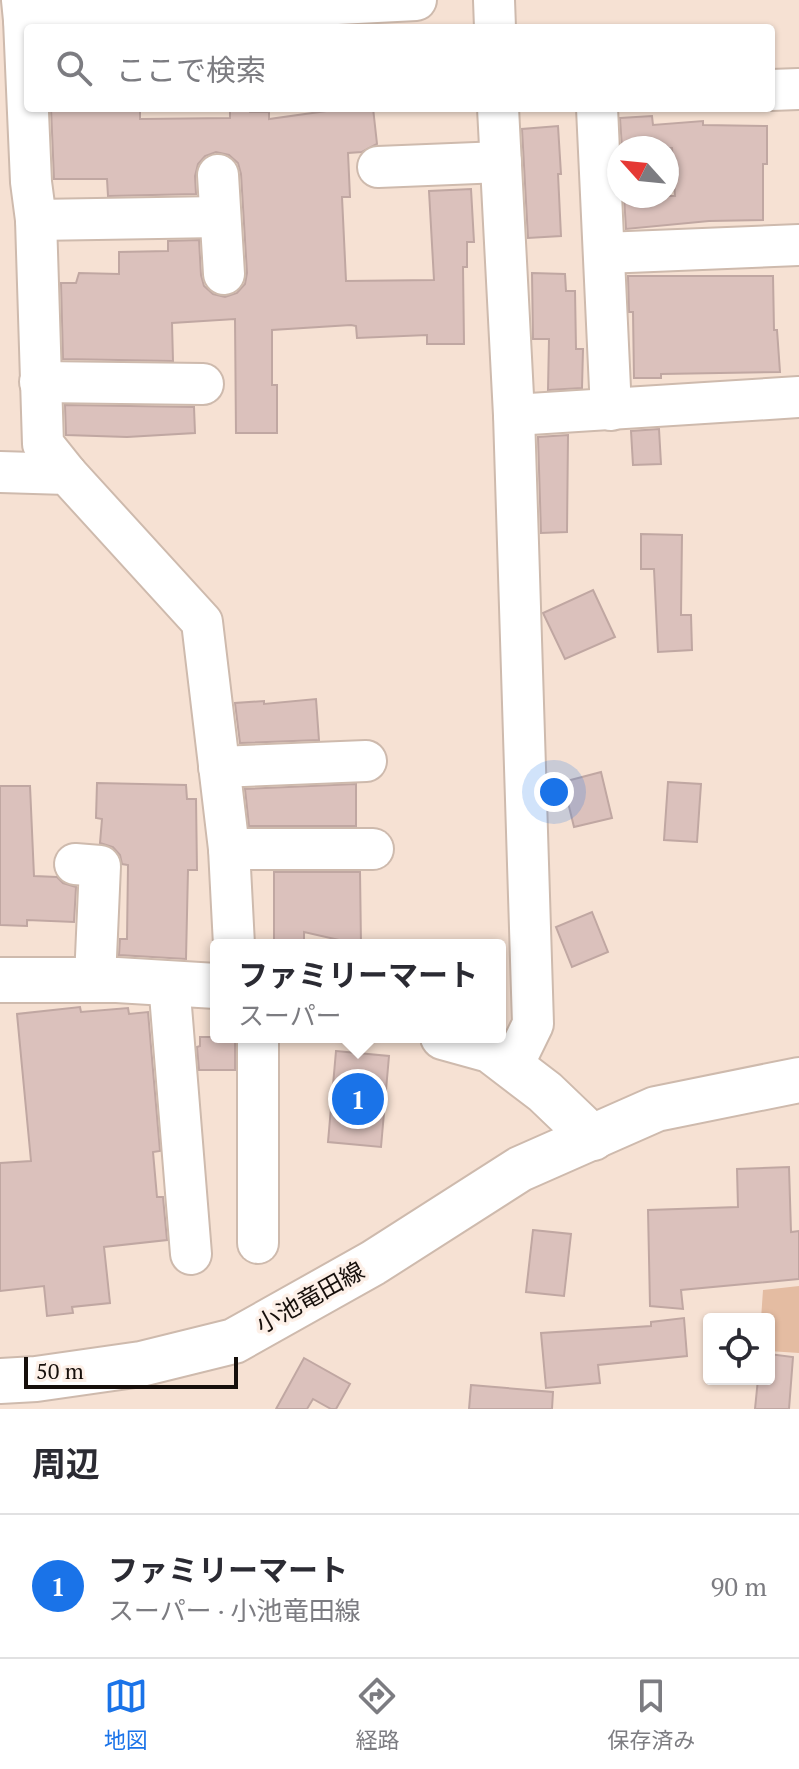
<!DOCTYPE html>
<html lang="ja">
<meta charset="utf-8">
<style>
:root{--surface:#fff;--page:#f7f7f7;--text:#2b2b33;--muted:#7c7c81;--line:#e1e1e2;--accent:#1a73e8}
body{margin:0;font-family:"PT Serif","Noto Sans JP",serif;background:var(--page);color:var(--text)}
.controls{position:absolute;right:24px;bottom:24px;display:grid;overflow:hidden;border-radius:8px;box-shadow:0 2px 6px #0004}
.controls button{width:72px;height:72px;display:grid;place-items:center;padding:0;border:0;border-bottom:2px solid var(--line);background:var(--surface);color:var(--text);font:40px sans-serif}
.compass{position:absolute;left:607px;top:136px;width:72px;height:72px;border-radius:50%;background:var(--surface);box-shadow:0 2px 6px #0004;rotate:297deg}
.scale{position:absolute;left:24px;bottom:20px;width:214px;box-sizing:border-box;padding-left:8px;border:4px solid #160f0b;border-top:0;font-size:22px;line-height:28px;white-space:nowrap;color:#160f0b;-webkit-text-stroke:6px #fdf0e8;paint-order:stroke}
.you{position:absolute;left:554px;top:792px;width:28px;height:28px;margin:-20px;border:6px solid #fff;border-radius:50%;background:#1a73e8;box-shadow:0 0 0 12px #1a73e833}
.badge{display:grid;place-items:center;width:52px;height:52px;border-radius:50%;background:var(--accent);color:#fff;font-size:26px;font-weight:700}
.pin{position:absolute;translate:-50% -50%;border:4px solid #fff;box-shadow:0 2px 8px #0006}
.popup{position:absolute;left:210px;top:939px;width:296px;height:104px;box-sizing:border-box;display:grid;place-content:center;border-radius:8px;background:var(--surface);filter:drop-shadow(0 2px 6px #0005);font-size:26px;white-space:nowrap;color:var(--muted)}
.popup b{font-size:30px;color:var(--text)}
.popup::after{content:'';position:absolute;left:50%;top:100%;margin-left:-16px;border:16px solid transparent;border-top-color:var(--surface)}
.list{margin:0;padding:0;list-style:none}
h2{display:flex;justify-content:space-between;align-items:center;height:104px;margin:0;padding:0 32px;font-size:34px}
h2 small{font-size:26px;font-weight:400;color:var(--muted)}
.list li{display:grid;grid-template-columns:52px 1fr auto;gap:24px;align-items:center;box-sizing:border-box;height:144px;padding:0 32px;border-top:2px solid var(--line)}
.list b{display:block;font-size:30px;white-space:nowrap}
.list p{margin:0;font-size:26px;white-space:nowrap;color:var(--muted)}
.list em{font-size:26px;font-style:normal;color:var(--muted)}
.icon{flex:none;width:44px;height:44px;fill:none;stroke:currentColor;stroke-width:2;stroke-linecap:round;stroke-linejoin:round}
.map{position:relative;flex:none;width:799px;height:1409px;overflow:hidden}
.search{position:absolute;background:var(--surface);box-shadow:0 2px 6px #0004;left:24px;right:24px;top:24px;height:88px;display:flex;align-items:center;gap:20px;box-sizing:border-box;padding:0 28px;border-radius:8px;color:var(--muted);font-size:30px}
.sheet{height:248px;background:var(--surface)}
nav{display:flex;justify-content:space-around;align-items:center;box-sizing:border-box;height:112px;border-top:2px solid var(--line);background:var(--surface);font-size:22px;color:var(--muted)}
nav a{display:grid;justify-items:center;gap:4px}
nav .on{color:var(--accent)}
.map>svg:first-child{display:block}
.green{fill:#e4bca2}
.building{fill:#dbc1bc;stroke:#c0a7a2;stroke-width:2}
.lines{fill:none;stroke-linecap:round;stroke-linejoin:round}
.minor-casing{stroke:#cebaad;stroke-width:44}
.major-casing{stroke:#cebaad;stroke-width:48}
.minor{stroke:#fff;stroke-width:40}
.major{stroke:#fff;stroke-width:44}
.labels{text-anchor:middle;stroke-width:7;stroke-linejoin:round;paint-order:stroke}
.street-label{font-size:24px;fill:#160f0b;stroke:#fdf0e8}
</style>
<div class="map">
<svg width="799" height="1409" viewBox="0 0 799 1409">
<rect width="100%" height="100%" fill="#f6e1d3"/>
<!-- green -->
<path class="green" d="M799,1286V1353L769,1351V1319H761L763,1290Z"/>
<!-- building -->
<g class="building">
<path d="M51,108H140V119L230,118V109H249L250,112H269V119L348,108H373L377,144L362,152L348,153L350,197H342L346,281L434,280L429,191L471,189L474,242H467V267H463L464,344H427V335L357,338L356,326L351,325L272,330V385H277V433H236L235,319L172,323L173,361L63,359L61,283H76L79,273L119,274V252L168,251V241L199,240L201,275L204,286L213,294L225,297L237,293L245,284L247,273L241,174L238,163L229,155L216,152L205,156L198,164L195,176L196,194L108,196L107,179H54Z"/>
<path d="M652,116L653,125L703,121V125L767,126V164H763V220L709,221L626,229L624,196H675L672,148H622L620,118Z"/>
<path d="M558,126L561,174H558L561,236L528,238L522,129Z"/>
<path d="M532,273L565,274L566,291H575L576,349H583L582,388L548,390L549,339H533Z"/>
<path d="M628,276H773L774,330H777L780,372L661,374V378H634L633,312H629Z"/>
<path d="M65,405L194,407L195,433L127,437L66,435Z"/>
<path d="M659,429L661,464L633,465L631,431Z"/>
<path d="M568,435L567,532L541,533L538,437Z"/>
<path d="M641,534L682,535L681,615H691L692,650L658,652L654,569H641Z"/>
<path d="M593,590L615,637L565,659L543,613Z"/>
<path d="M316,699L319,740L240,743L235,703L264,701V704Z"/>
<path d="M601,772L612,818L574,827L563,782Z"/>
<path d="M668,782L701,784L697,842L664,840Z"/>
<path d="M97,783L186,785L187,799H196L197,870H188L186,959L119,955L120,939H127L128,865L122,864L120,855L113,847L100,843L102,819L96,818Z"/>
<path d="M356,784V826H249L245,789Z"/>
<path d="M0,786H30L34,876L57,877L63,883L76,887L74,922L27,920V926L0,925Z"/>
<path d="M274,872H360L361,945L304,932V945H274Z"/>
<path d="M592,912L608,952L572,967L556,927Z"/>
<path d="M80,1007L81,1012L128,1008L129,1014L148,1012L160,1151L153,1152L157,1197H163L167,1240L104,1247L110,1303L72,1307L73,1313L47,1316L44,1286L0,1291V1163L31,1161L17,1014Z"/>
<path d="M200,1037H235V1070H199L197,1047L200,1046Z"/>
<path d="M336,1051L389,1056L381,1147L328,1142Z"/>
<path d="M789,1167L791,1232L799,1231V1279L681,1290L683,1309L650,1306L648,1210L738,1207L737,1169Z"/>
<path d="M533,1230L571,1234L564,1296L526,1292Z"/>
<path d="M684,1318L687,1356L598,1365L600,1383L546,1388L541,1333L651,1326V1322Z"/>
<path d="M769,1354L793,1357L789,1409H755L758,1379H769Z"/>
<path d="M304,1358L350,1384L336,1409H331L313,1399L307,1409H276Z"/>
<path d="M471,1385L553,1392L552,1409H469Z"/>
</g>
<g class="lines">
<!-- minor casing -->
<g class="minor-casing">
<g id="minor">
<path d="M22,0L24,20L416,0"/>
<path d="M494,0L495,28"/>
<path d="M24,20L31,182L36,220L43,444L67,474"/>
<path d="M771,90L799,89"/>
<path d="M498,108L514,415L533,1024L512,1067"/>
<path d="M597,108L611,410"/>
<path d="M378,167L501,162"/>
<path d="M218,175L224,274"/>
<path d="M36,220L219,217"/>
<path d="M604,253L799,245"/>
<path d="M40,382L203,384"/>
<path d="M514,415L799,397"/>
<path d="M0,472L67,474L202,622L229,849L234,945"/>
<path d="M219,767L366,761"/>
<path d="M229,849H373"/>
<path d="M75,864L100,866L95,979"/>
<path d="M169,982L191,1254"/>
<path d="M258,1037V1243"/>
</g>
</g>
<!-- major casing -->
<g class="major-casing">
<g id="major">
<path d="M0,980H117L216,986"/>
<path d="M443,1037L490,1050L545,1092L593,1138"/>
<path d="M0,1381L36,1379L141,1364L234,1341L373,1263L520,1169L656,1109L799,1080"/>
</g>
</g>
<!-- minor -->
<use href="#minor" class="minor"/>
<!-- major -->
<use href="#major" class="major"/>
</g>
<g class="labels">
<!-- street labels -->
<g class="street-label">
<text transform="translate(310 1298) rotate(-29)" y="8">小池竜田線</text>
</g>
</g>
</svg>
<div class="controls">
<button><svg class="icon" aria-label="locate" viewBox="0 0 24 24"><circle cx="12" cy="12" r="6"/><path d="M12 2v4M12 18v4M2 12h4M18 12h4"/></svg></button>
</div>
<svg class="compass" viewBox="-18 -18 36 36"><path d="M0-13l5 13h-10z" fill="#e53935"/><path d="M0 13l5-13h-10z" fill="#7c7c81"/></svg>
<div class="scale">50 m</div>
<div class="you"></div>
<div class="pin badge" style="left:358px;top:1099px">1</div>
<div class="popup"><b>ファミリーマート</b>スーパー</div>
<div class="search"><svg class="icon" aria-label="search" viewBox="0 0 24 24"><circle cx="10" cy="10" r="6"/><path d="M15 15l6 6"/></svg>ここで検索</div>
</div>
<section class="sheet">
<h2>周辺<small></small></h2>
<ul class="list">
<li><span class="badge">1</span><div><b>ファミリーマート</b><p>スーパー · 小池竜田線</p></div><em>90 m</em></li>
</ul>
</section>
<nav>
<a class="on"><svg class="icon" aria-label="map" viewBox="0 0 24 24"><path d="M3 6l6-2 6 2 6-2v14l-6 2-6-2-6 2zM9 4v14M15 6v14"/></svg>地図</a>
<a><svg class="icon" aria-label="directions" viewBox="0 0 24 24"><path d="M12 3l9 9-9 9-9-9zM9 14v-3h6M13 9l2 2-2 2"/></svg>経路</a>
<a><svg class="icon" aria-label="saved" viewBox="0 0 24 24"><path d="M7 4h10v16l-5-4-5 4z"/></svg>保存済み</a>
</nav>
